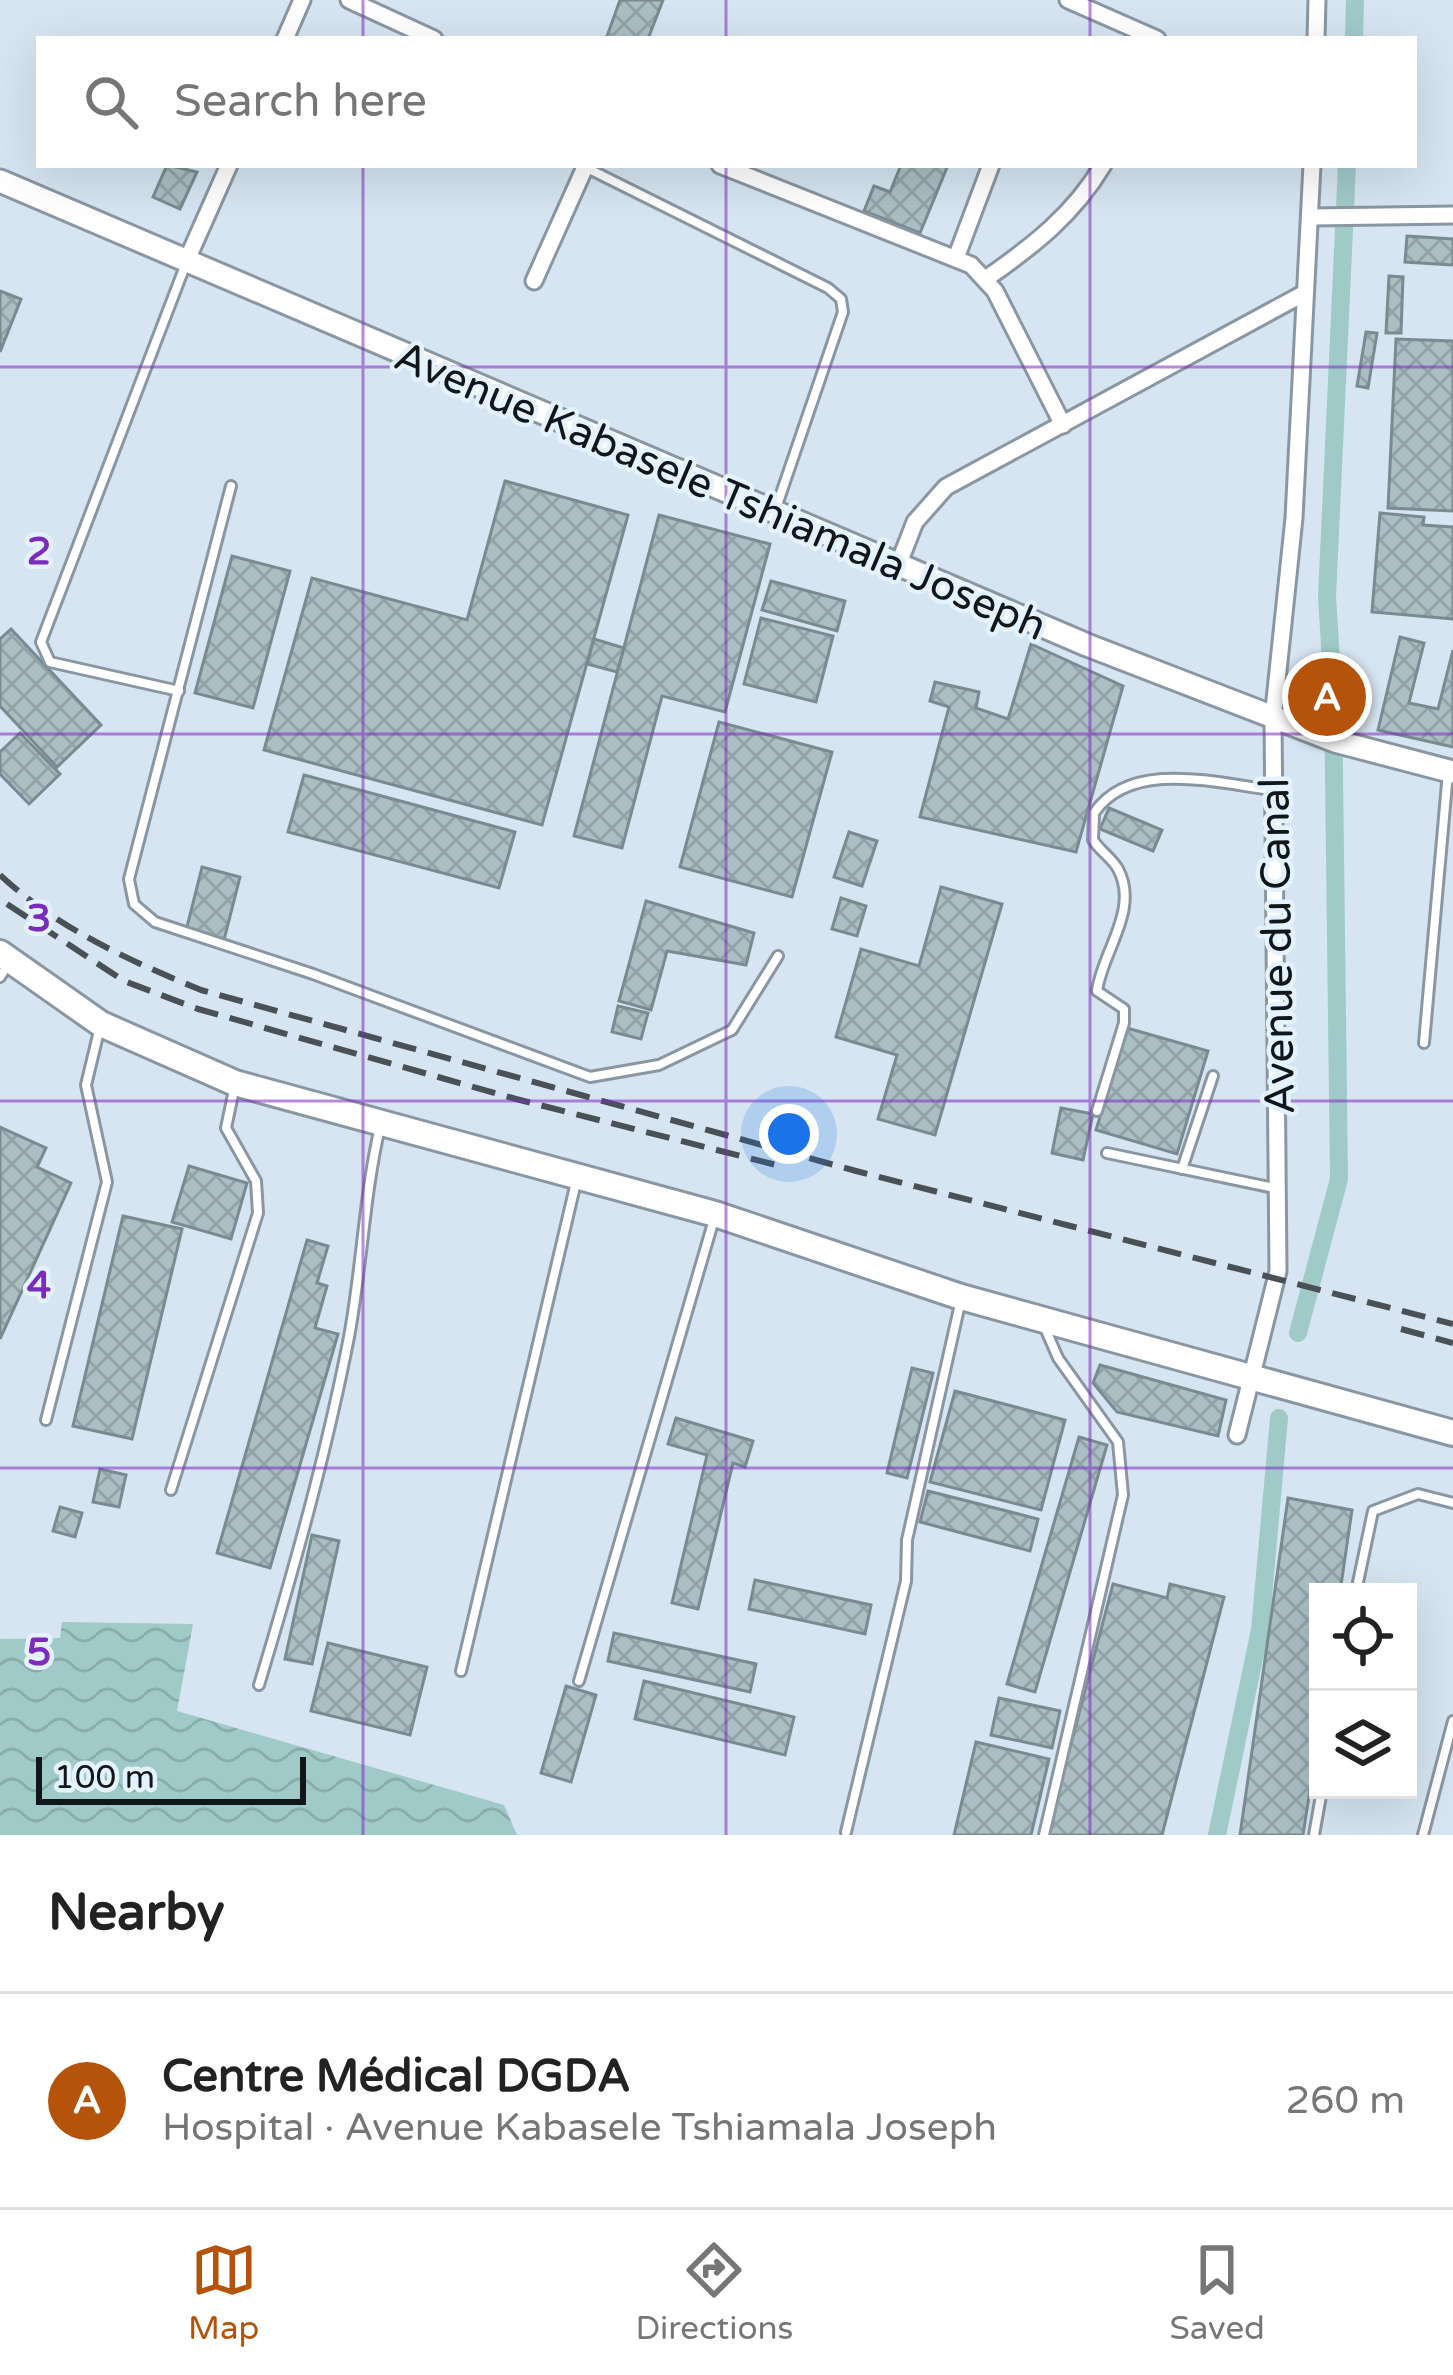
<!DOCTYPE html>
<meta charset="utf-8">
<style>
:root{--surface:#fff;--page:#f2f2f2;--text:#222;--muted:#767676;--line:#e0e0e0;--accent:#b45309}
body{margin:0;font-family:"Varela Round",sans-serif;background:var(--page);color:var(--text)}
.controls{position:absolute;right:36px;bottom:36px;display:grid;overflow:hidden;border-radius:0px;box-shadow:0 12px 48px #0002}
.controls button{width:108px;height:108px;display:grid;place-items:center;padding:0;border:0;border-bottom:3px solid var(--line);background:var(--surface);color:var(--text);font:60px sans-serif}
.scale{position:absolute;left:36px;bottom:30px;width:270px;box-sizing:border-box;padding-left:12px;border:6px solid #11161a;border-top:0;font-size:33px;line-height:42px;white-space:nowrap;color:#11161a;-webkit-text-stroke:9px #e3f2fe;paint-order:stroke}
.you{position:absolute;left:789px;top:1134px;width:42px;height:42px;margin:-30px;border:9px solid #fff;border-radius:50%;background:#1a73e8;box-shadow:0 0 0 18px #1a73e833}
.badge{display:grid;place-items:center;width:78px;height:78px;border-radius:50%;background:var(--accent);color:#fff;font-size:39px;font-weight:700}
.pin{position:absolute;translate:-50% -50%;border:6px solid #fff;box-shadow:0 3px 12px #0006}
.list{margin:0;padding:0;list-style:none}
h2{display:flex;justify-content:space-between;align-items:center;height:156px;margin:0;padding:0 48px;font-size:51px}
h2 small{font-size:39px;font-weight:400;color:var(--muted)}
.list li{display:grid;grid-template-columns:78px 1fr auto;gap:36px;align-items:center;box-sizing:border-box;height:216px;padding:0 48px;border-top:3px solid var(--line)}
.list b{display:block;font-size:45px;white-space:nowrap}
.list p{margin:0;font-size:39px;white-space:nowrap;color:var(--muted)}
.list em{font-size:39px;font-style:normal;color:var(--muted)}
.icon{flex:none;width:66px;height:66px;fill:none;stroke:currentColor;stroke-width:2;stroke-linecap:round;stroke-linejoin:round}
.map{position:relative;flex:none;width:1453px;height:1835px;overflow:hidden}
.search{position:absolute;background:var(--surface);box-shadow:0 12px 48px #0002;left:36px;right:36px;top:36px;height:132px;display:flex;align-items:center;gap:30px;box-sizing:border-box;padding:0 42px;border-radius:0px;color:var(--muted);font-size:45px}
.sheet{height:372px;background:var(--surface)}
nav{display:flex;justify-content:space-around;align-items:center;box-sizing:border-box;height:168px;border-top:3px solid var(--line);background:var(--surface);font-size:33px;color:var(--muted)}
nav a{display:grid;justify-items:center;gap:6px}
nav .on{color:var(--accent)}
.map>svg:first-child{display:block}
.water{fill:url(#water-waves)}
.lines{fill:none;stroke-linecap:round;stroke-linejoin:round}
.canal{stroke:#a0cac8;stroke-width:18}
.building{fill:url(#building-cross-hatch);stroke:#798b91;stroke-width:3}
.lane-casing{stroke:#8a97a2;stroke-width:14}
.street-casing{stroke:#8a97a2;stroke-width:21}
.secondary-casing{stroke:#8a97a2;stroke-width:27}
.primary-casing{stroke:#8a97a2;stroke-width:30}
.lane{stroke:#fff;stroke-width:8}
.street{stroke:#fff;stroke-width:15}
.secondary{stroke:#fff;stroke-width:21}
.primary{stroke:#fff;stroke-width:24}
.rail{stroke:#495157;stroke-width:6;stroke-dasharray:24 12;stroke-linecap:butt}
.grid{fill:none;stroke:#7b2cbf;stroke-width:3;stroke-opacity:0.55}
.labels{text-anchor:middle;stroke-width:9;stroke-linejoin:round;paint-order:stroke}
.street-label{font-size:42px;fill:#11161a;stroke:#e3f2fe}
.grid-label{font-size:39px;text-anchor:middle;font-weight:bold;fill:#7b2cbf;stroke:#e3f2fe;stroke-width:9;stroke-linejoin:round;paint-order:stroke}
</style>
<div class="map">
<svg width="1453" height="1835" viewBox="0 0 1453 1835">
<defs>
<pattern id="water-waves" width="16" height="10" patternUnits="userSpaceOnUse" patternTransform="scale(3)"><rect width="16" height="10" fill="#a0cac8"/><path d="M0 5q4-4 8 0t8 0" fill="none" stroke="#89adab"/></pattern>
<pattern id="building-cross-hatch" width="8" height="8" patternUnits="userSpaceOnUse" patternTransform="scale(3)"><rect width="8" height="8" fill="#abbec4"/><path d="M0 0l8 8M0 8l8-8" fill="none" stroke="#92a3a8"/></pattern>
</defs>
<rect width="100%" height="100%" fill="#d6e5f1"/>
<!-- water -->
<path class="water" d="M62,1622L193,1624L177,1711L504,1805L517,1835H0V1639L60,1638Z"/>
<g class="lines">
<!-- canal -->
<g class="canal">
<path d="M1354,39L1355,0"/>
<path d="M1298,1333L1339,1179L1333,692L1327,597L1347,165"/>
<path d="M1217,1835L1260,1630L1279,1418"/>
</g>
</g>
<!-- building -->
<g class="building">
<path d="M620,0H663L648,39H606Z"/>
<path d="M167,165L197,172L180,209L153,197Z"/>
<path d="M901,165H948L920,233L864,211L874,186L890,192Z"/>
<path d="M1407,236L1453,239V265L1405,262Z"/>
<path d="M1389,276L1403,277L1401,333H1386Z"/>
<path d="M0,291L21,299L0,352Z"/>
<path d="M1366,332L1377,333L1368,388L1357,386Z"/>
<path d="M1396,339L1453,341V511L1388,508Z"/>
<path d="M505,481L628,515L542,825L264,750L312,578L467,620Z"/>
<path d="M1380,513L1424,517L1423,525L1453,527V619L1372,612Z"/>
<path d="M659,515L770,544L725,712L662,696L622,848L574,836Z"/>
<path d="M232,556L290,571L253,708L195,693Z"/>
<path d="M771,581L845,601L837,631L762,610Z"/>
<path d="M761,618L833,636L816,702L744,684Z"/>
<path d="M11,629L101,725L57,767L0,706V639Z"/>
<path d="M1400,637L1424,643L1409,703L1438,709L1453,650V747L1378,730Z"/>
<path d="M594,639L624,648L617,672L587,664Z"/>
<path d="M1031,644L1123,686L1076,852L920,817L949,707L930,701L935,682L979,692L976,708L1008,719Z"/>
<path d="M719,722L832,752L792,897L680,867Z"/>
<path d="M20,733L60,774L29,804L0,774V752Z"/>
<path d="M304,775L515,832L499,888L288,832Z"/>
<path d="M1109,808L1162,830L1153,851L1100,829Z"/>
<path d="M849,832L877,841L862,886L834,877Z"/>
<path d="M202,867L240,877L224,940L186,931Z"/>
<path d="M941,887L1002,904L935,1135L878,1119L897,1055L836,1037L861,949L919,966Z"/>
<path d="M841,898L866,906L857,936L832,929Z"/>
<path d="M646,901L754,933L746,965L667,951L651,1010L619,1001Z"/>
<path d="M618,1006L648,1013L641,1039L612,1032Z"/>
<path d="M1127,1028L1208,1051L1177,1154L1096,1130Z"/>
<path d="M1061,1108L1093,1114L1083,1160L1052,1153Z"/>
<path d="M0,1127L46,1148L37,1167L71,1183L0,1339Z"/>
<path d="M189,1166L247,1183L231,1239L172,1222Z"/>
<path d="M123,1216L182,1229L132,1439L73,1426Z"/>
<path d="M307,1240L328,1246L317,1283L327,1286L315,1328L338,1334L270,1568L217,1553Z"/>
<path d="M1100,1365L1226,1400L1218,1436L1117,1412L1093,1383Z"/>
<path d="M912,1368L933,1373L907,1478L887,1473Z"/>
<path d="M955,1391L1065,1420L1041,1510L930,1482Z"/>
<path d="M676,1418L753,1441L745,1467L733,1463L698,1609L672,1603L707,1455L668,1444Z"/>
<path d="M1079,1437L1107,1445L1035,1692L1007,1684Z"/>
<path d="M100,1469L126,1475L119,1507L93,1502Z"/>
<path d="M928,1491L1038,1519L1030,1551L920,1522Z"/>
<path d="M1288,1498L1352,1510L1340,1592H1318V1738L1303,1835H1240Z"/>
<path d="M60,1507L82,1513L75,1537L53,1531Z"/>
<path d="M312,1535L339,1541L312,1664L285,1659Z"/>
<path d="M755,1580L871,1605L865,1634L749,1609Z"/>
<path d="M1113,1584L1167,1598L1170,1584L1224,1597L1162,1835H1047Z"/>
<path d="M614,1633L756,1664L750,1692L608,1661Z"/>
<path d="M328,1643L427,1667L410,1735L311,1711Z"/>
<path d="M644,1681L794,1717L785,1755L635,1719Z"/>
<path d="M566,1686L596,1695L571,1782L541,1773Z"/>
<path d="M999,1698L1060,1711L1052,1748L991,1735Z"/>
<path d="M976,1742L1049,1759L1031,1835H954Z"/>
</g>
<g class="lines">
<!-- lane casing -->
<g class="lane-casing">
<g id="lane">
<path d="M585,167L828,288L841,299L843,312L775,511"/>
<path d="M231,486L129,879L134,904L155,922L313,974L590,1077L659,1065L732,1030L778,956"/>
<path d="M179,691L50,662L41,642L185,266"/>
<path d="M0,977L9,963"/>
<path d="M1424,1043L1448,772"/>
<path d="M1097,1111L1124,1023V1009L1097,991C1102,952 1140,910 1118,869C1112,858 1100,851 1093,840L1094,813C1131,759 1217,783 1271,790"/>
<path d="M1107,1153L1279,1189"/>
<path d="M1182,1169L1213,1076"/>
<path d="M46,1420L107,1182L86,1085L99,1031"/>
<path d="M171,1490L258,1213L256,1181L226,1128L234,1090"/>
<path d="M1356,1592L1373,1511L1418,1494L1453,1503"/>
<path d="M461,1671L577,1178"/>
<path d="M579,1681L715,1216"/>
<path d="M259,1685C294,1569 326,1455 349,1337C362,1267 364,1196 380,1127"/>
<path d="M846,1832L906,1581L907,1540L960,1304"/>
<path d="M1044,1835L1123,1495L1118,1442L1058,1358L1045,1328"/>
<path d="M1314,1835L1322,1790"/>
<path d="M1423,1835L1453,1721"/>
</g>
</g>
<!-- street casing -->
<g class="street-casing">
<g id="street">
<path d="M349,0L434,39"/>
<path d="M1068,0L1157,39"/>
<path d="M285,39L302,0"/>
<path d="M1316,39L1317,0"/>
<path d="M720,165L971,265L995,291L1063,425"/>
<path d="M1312,217L1453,215"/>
<path d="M956,258L991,165"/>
<path d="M186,262L229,165"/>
<path d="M987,278C1033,246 1074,214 1103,165"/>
<path d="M534,281L586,165"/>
<path d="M899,563L915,522L946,487L1303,294"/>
<path d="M1237,1435L1278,1271L1273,719L1294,518L1312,165"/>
</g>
</g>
<!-- secondary casing -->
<g class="secondary-casing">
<path id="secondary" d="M0,181L1087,645L1335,741L1453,772"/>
</g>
<!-- primary casing -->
<g class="primary-casing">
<path id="primary" d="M0,953L101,1024L235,1083L715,1214L961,1297L1453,1433"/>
</g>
<!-- lane -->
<use href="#lane" class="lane"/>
<!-- street -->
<use href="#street" class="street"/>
<!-- secondary -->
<use href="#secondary" class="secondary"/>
<!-- primary -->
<use href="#primary" class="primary"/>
<!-- rail -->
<g class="rail">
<path d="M0,875C57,928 130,961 201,990L856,1171L1453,1324"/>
<path d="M7,904L124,981L198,1009L516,1099L780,1166"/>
<path d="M1401,1329L1453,1343"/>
</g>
</g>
<!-- grid -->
<path class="grid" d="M363,0V39M726,0V39M1090,0V39M363,165V1835M726,165V1835M1090,165V1835M0,367H1453M0,734H1453M0,1101H1453M0,1468H1453"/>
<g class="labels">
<!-- street labels -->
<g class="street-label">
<text transform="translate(721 490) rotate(23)" y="15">Avenue Kabasele Tshiamala Joseph</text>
<text transform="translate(1276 946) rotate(-91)" y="15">Avenue du Canal</text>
</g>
</g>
<g class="grid-label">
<text x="39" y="564">2</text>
<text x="39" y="931">3</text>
<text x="39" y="1298">4</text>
<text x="39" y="1665">5</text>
</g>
</svg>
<div class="controls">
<button><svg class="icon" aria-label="locate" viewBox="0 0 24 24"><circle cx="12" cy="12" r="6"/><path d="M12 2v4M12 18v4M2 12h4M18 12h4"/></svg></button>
<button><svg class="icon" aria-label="layers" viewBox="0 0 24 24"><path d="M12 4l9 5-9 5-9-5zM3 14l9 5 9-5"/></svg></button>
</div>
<div class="scale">100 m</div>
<div class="you"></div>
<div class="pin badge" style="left:1327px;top:697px">A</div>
<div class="search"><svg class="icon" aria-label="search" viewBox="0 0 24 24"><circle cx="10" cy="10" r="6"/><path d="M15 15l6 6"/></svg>Search here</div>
</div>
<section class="sheet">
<h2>Nearby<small></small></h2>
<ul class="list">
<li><span class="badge">A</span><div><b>Centre Médical DGDA</b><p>Hospital · Avenue Kabasele Tshiamala Joseph</p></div><em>260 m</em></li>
</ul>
</section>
<nav>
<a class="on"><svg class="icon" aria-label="map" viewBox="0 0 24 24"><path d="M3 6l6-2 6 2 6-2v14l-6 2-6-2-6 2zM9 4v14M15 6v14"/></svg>Map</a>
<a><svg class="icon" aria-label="directions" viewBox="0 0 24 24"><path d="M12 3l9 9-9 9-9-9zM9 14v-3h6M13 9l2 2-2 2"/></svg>Directions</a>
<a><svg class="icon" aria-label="saved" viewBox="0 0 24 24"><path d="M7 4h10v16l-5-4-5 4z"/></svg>Saved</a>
</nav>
